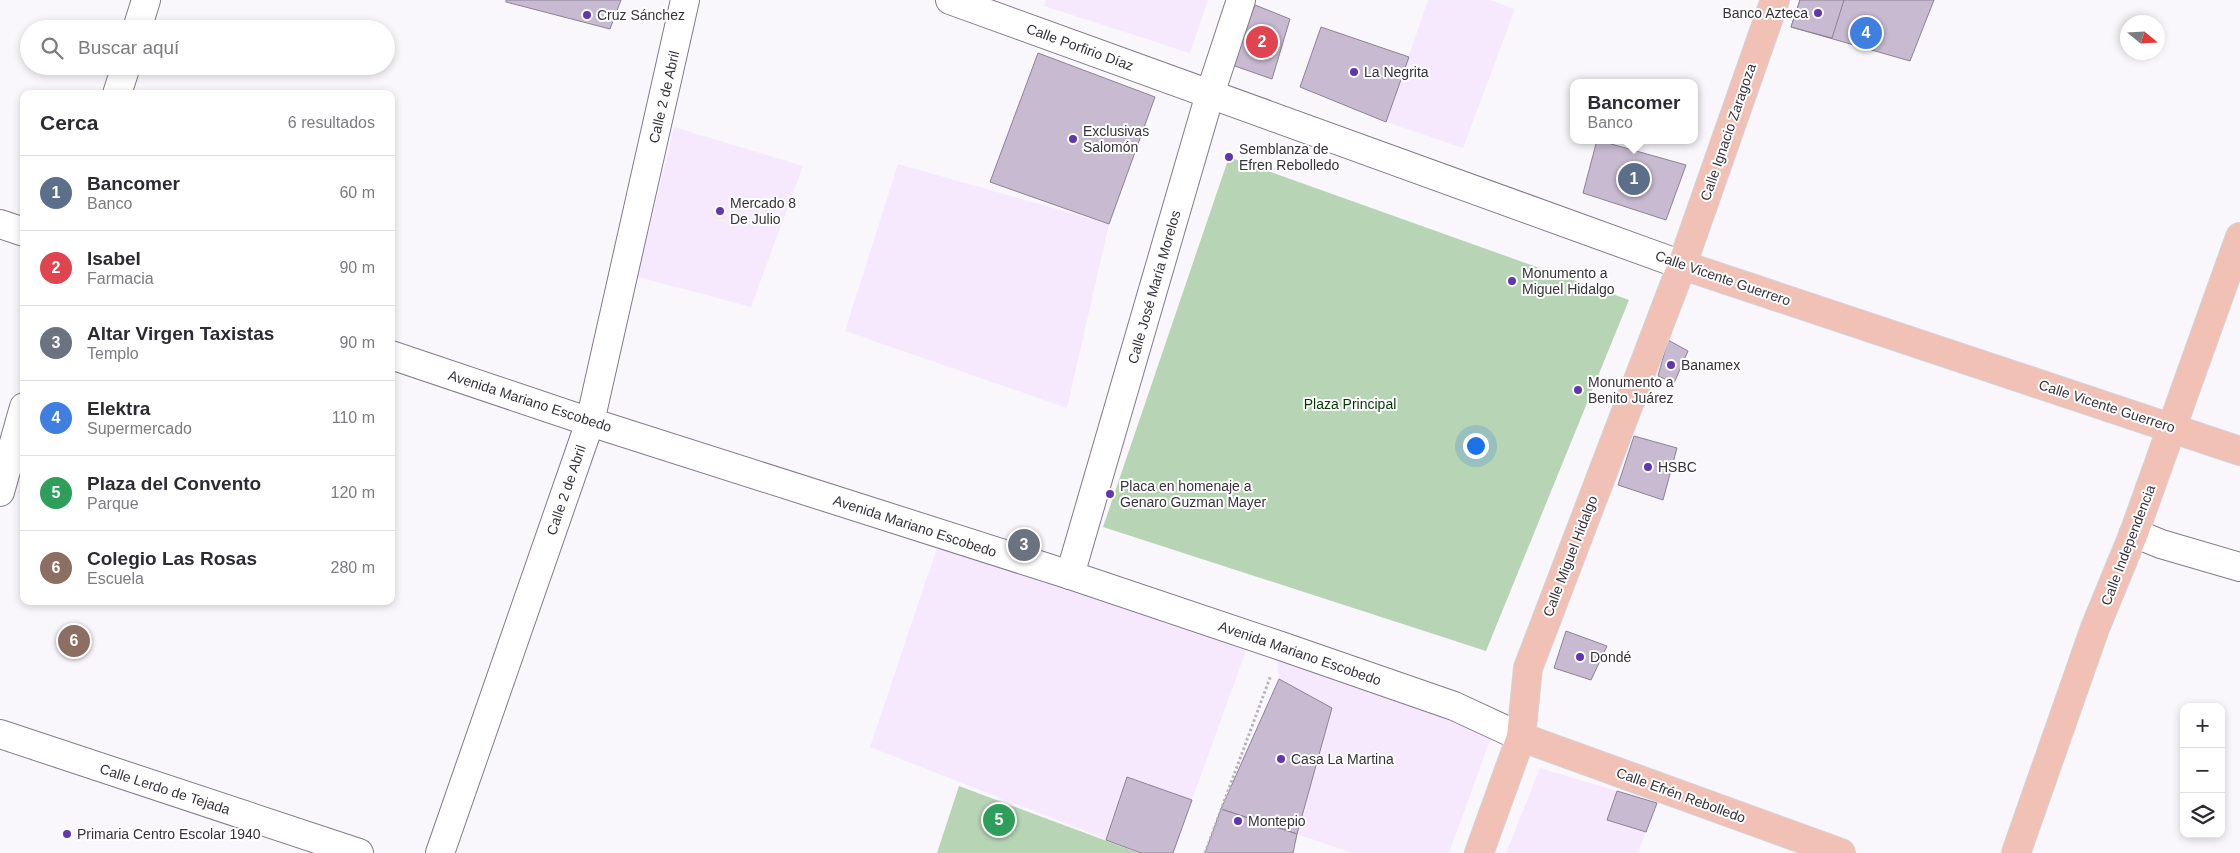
<!DOCTYPE html>
<html lang="es">
<meta charset="utf-8">
<style>
:root{--surface:#fff;--page:#f7f7f7;--text:#2b2b33;--muted:#7c7c81;--line:#e1e1e2;--accent:#0b8043}
body{margin:0;font-family:Helvetica,sans-serif;background:var(--page);color:var(--text)}
.controls{position:absolute;right:15px;bottom:15px;display:grid;overflow:hidden;border-radius:10px;box-shadow:0 2px 8px #0003}
.controls button{width:45px;height:45px;display:grid;place-items:center;padding:0;border:0;border-bottom:1px solid var(--line);background:var(--surface);color:var(--text);font:25px sans-serif}
.compass{position:absolute;left:2120px;top:15px;width:45px;height:45px;border-radius:50%;background:var(--surface);box-shadow:0 2px 8px #0003;rotate:108deg}
.you{position:absolute;left:1475px;top:445px;width:18px;height:18px;margin:-12px;border:4px solid #fff;border-radius:50%;background:#1a73e8;box-shadow:0 0 0 8px #1a73e833}
.badge{display:grid;place-items:center;width:32px;height:32px;border-radius:50%;background:var(--accent);color:#fff;font-size:16px;font-weight:700}
.pin{position:absolute;translate:-50% -50%;border:2px solid #fff;box-shadow:0 1px 5px #0006}
.popup{position:absolute;left:1570px;top:79px;width:128px;height:65px;box-sizing:border-box;display:grid;place-content:center;border-radius:10px;background:var(--surface);filter:drop-shadow(0 1px 4px #0005);font-size:16px;white-space:nowrap;color:var(--muted)}
.popup b{font-size:19px;color:var(--text)}
.popup::after{content:'';position:absolute;left:50%;top:100%;margin-left:-10px;border:10px solid transparent;border-top-color:var(--surface)}
.list{margin:0;padding:0;list-style:none}
h2{display:flex;justify-content:space-between;align-items:center;height:65px;margin:0;padding:0 20px;font-size:21px}
h2 small{font-size:16px;font-weight:400;color:var(--muted)}
.list li{display:grid;grid-template-columns:32px 1fr auto;gap:15px;align-items:center;box-sizing:border-box;height:75px;padding:0 20px;border-top:1px solid var(--line)}
.list b{display:block;font-size:19px;white-space:nowrap}
.list p{margin:0;font-size:16px;white-space:nowrap;color:var(--muted)}
.list em{font-size:16px;font-style:normal;color:var(--muted)}
.icon{flex:none;width:28px;height:28px;fill:none;stroke:currentColor;stroke-width:2;stroke-linecap:round;stroke-linejoin:round}
.map{position:relative;flex:none;width:2240px;height:853px;overflow:hidden}
.search{position:absolute;background:var(--surface);box-shadow:0 2px 8px #0003;left:20px;top:20px;width:375px;height:55px;display:flex;align-items:center;gap:12px;box-sizing:border-box;padding:0 18px;border-radius:28px;color:var(--muted);font-size:19px}
.panel{position:absolute;background:var(--surface);box-shadow:0 2px 8px #0003;left:20px;top:90px;width:375px;height:515px;border-radius:10px}
.map>svg:first-child{display:block}
.commercial{fill:#f6e9fd}
.green{fill:#b7d4b5}
.building{fill:#c7bad1;stroke:#8d8197}
.lines{fill:none;stroke-linecap:round;stroke-linejoin:round}
.minor-casing{stroke:#84798e;stroke-width:30}
.major-casing{stroke:#d3d2d4;stroke-width:30}
.path{stroke:#b8b4bb;stroke-width:3;stroke-dasharray:2.5 2.5;stroke-linecap:butt}
.minor{stroke:#fff;stroke-width:28}
.major{stroke:#f2c1b5;stroke-width:28}
.poi-dot{fill:#6137ae;stroke:#fff;stroke-width:2}
.labels{text-anchor:middle;stroke-width:4;stroke-linejoin:round;paint-order:stroke}
.poi-label{font-size:14px;fill:#37323b;stroke:#fff;text-anchor:start}
.street-label{font-size:14px;fill:#37323b;stroke:#fff}
.park-label{font-size:14px;fill:#053705;stroke:#fff}
</style>
<div class="map">
<svg width="2240" height="853" viewBox="0 0 2240 853">
<rect width="100%" height="100%" fill="#faf7fc"/>
<!-- commercial -->
<g class="commercial">
<path d="M1046,0H1208L1190,53L1044,6Z"/>
<path d="M1428,0H1490L1515,9L1463,148L1386,122Z"/>
<path d="M674,127L803,166L751,307L631,275L643,255Z"/>
<path d="M898,164L1109,224L1067,408L845,331Z"/>
<path d="M937,548L1248,645L1173,853H1141L870,747Z"/>
<path d="M1277,659L1492,735L1449,853H1352L1297,834L1332,709L1279,679Z"/>
<path d="M1540,768L1657,803L1638,853H1506Z"/>
</g>
<!-- green -->
<g class="green">
<path d="M1229,157L1629,300L1486,651L1103,527Z"/>
<path d="M959,786L1139,853H937Z"/>
</g>
<!-- building -->
<g class="building">
<path d="M506,0H621L610,29L506,2Z"/>
<path d="M1800,0H1934L1910,61L1791,27Z"/>
<path d="M1800,0H1844L1832,38L1791,27Z"/>
<path d="M1255,5L1290,19L1272,79L1232,65Z"/>
<path d="M1321,27L1409,57L1386,122L1300,87Z"/>
<path d="M1038,53L1155,97L1109,224L990,182Z"/>
<path d="M1597,140L1686,165L1666,220L1583,193Z"/>
<path d="M1668,340L1688,351L1674,383L1658,376Z"/>
<path d="M1634,436L1677,448L1663,500L1618,485Z"/>
<path d="M1566,631L1607,646L1591,680L1554,668Z"/>
<path d="M1279,679L1332,708L1297,834L1221,809Z"/>
<path d="M1127,777L1192,800L1173,853H1141L1106,840Z"/>
<path d="M1617,791L1657,803L1646,832L1607,820Z"/>
<path d="M1221,809L1297,834L1293,853H1205Z"/>
</g>
<g class="lines">
<!-- minor casing -->
<g class="minor-casing">
<g id="minor">
<path d="M950,0L1682,265"/>
<path d="M137,29L146,0"/>
<path d="M117,94L126,66"/>
<path d="M0,224L24,232"/>
<path d="M391,355L590,422L1070,575L1281,646L1454,706L1521,737"/>
<path d="M0,492L24,407"/>
<path d="M2134,533L2161,544L2240,567"/>
<path d="M1070,575L1210,94L1241,0"/>
<path d="M0,734L359,853"/>
<path d="M440,853L590,422L685,0"/>
</g>
</g>
<!-- major casing -->
<g class="major-casing">
<g id="major">
<path d="M1682,265L2240,451"/>
<path d="M1521,737L1841,853"/>
<path d="M1479,853L1521,737L1528,668L1682,265L1775,0"/>
<path d="M2016,853L2095,628L2134,533L2240,237"/>
</g>
</g>
<!-- path -->
<path class="path" d="M1205,853L1271,675"/>
<!-- minor -->
<use href="#minor" class="minor"/>
<!-- major -->
<use href="#major" class="major"/>
</g>
<!-- markers -->
<g class="poi-dot">
<circle cx="1818" cy="13" r="5"/>
<circle cx="587" cy="15" r="5"/>
<circle cx="1354" cy="72" r="5"/>
<circle cx="1073" cy="139" r="5"/>
<circle cx="1229" cy="157" r="5"/>
<circle cx="720" cy="211" r="5"/>
<circle cx="1512" cy="281" r="5"/>
<circle cx="1671" cy="365" r="5"/>
<circle cx="1578" cy="390" r="5"/>
<circle cx="1648" cy="467" r="5"/>
<circle cx="1110" cy="494" r="5"/>
<circle cx="1580" cy="657" r="5"/>
<circle cx="1281" cy="759" r="5"/>
<circle cx="1238" cy="821" r="5"/>
<circle cx="67" cy="834" r="5"/>
</g>
<g class="labels">
<!-- poi labels -->
<g class="poi-label">
<text x="1808" y="18" text-anchor="end">Banco Azteca</text>
<text x="597" y="20">Cruz Sánchez</text>
<text x="1364" y="77">La Negrita</text>
<text x="1083" y="136">Exclusivas<tspan x="1083" dy="16">Salomón</tspan></text>
<text x="1239" y="154">Semblanza de<tspan x="1239" dy="16">Efren Rebolledo</tspan></text>
<text x="730" y="208">Mercado 8<tspan x="730" dy="16">De Julio</tspan></text>
<text x="1522" y="278">Monumento a<tspan x="1522" dy="16">Miguel Hidalgo</tspan></text>
<text x="1681" y="370">Banamex</text>
<text x="1588" y="387">Monumento a<tspan x="1588" dy="16">Benito Juárez</tspan></text>
<text x="1658" y="472">HSBC</text>
<text x="1120" y="491">Placa en homenaje a<tspan x="1120" dy="16">Genaro Guzman Mayer</tspan></text>
<text x="1590" y="662">Dondé</text>
<text x="1291" y="764">Casa La Martina</text>
<text x="1248" y="826">Montepio</text>
<text x="77" y="839">Primaria Centro Escolar 1940</text>
</g>
<!-- street labels -->
<g class="street-label">
<text transform="translate(1080 47) rotate(20)" y="5">Calle Porfirio Díaz</text>
<text transform="translate(664 97) rotate(-77)" y="5">Calle 2 de Abril</text>
<text transform="translate(1728 132) rotate(-71)" y="5">Calle Ignacio Zaragoza</text>
<text transform="translate(1723 278) rotate(19)" y="5">Calle Vicente Guerrero</text>
<text transform="translate(1154 287) rotate(-74)" y="5">Calle José María Morelos</text>
<text transform="translate(530 401) rotate(18)" y="5">Avenida Mariano Escobedo</text>
<text transform="translate(2107 406) rotate(18)" y="5">Calle Vicente Guerrero</text>
<text transform="translate(566 490) rotate(-71)" y="5">Calle 2 de Abril</text>
<text transform="translate(915 526) rotate(18)" y="5">Avenida Mariano Escobedo</text>
<text transform="translate(2128 545) rotate(-69)" y="5">Calle Independencia</text>
<text transform="translate(1570 556) rotate(-69)" y="5">Calle Miguel Hidalgo</text>
<text transform="translate(1300 653) rotate(19)" y="5">Avenida Mariano Escobedo</text>
<text transform="translate(165 789) rotate(18)" y="5">Calle Lerdo de Tejada</text>
<text transform="translate(1681 795) rotate(20)" y="5">Calle Efrén Rebolledo</text>
</g>
<!-- park labels -->
<g class="park-label">
<text x="1350" y="409">Plaza Principal</text>
</g>
</g>
</svg>
<div class="controls">
<button>+</button>
<button>−</button>
<button><svg class="icon" aria-label="layers" viewBox="0 0 24 24"><path d="M12 4l9 5-9 5-9-5zM3 14l9 5 9-5"/></svg></button>
</div>
<svg class="compass" viewBox="-18 -18 36 36"><path d="M0-13l5 13h-10z" fill="#e53935"/><path d="M0 13l5-13h-10z" fill="#7c7c81"/></svg>
<div class="you"></div>
<div class="pin badge" style="left:1634px;top:179px;background:#5c6f8a">1</div>
<div class="popup"><b>Bancomer</b>Banco</div>
<div class="pin badge" style="left:1262px;top:42px;background:#e0444e">2</div>
<div class="pin badge" style="left:1024px;top:545px;background:#6b7280">3</div>
<div class="pin badge" style="left:1866px;top:33px;background:#3f7fe0">4</div>
<div class="pin badge" style="left:999px;top:820px;background:#2e9e5b">5</div>
<div class="pin badge" style="left:74px;top:641px;background:#8d6e63">6</div>
<div class="search"><svg class="icon" aria-label="search" viewBox="0 0 24 24"><circle cx="10" cy="10" r="6"/><path d="M15 15l6 6"/></svg>Buscar aquí</div>
<section class="panel">
<h2>Cerca<small>6 resultados</small></h2>
<ul class="list">
<li><span class="badge" style="background:#5c6f8a">1</span><div><b>Bancomer</b><p>Banco</p></div><em>60 m</em></li>
<li><span class="badge" style="background:#e0444e">2</span><div><b>Isabel</b><p>Farmacia</p></div><em>90 m</em></li>
<li><span class="badge" style="background:#6b7280">3</span><div><b>Altar Virgen Taxistas</b><p>Templo</p></div><em>90 m</em></li>
<li><span class="badge" style="background:#3f7fe0">4</span><div><b>Elektra</b><p>Supermercado</p></div><em>110 m</em></li>
<li><span class="badge" style="background:#2e9e5b">5</span><div><b>Plaza del Convento</b><p>Parque</p></div><em>120 m</em></li>
<li><span class="badge" style="background:#8d6e63">6</span><div><b>Colegio Las Rosas</b><p>Escuela</p></div><em>280 m</em></li>
</ul>
</section>
</div>
